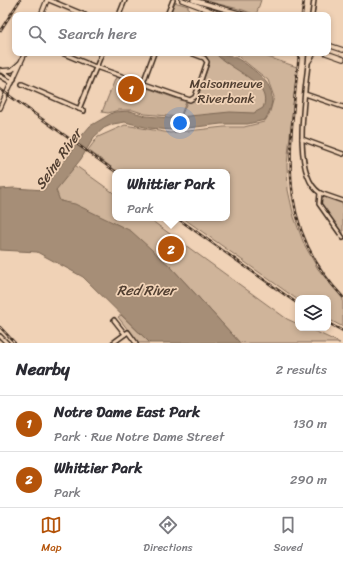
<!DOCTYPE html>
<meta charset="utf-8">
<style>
:root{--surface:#fff;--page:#f7f7f7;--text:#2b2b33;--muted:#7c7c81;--line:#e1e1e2;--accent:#b45309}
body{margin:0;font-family:Sriracha,sans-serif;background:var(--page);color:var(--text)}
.controls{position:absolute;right:12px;bottom:12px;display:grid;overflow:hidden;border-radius:8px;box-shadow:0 2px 6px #0003}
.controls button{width:36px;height:36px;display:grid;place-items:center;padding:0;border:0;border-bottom:1px solid var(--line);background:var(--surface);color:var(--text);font:20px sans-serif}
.you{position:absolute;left:180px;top:123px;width:14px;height:14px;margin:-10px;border:3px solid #fff;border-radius:50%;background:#1a73e8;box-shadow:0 0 0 6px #1a73e833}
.badge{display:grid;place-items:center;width:26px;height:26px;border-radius:50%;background:var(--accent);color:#fff;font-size:13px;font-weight:700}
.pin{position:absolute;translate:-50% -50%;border:2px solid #fff;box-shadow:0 1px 4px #0006}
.popup{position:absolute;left:112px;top:169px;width:118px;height:52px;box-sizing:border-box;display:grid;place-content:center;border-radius:8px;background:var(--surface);filter:drop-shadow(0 1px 3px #0005);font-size:13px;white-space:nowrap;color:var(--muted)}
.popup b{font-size:15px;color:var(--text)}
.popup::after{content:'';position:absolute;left:50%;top:100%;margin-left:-8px;border:8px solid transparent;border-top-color:var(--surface)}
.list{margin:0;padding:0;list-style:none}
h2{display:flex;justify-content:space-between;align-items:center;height:52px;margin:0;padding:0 16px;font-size:17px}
h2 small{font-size:13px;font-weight:400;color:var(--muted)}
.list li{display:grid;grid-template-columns:26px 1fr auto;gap:12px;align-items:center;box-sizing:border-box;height:56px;padding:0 16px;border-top:1px solid var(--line)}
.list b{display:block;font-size:15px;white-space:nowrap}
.list p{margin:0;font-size:13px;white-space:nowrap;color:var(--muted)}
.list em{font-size:13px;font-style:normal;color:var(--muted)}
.icon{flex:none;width:22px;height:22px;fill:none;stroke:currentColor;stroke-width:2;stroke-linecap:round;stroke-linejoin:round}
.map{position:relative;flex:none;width:343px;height:343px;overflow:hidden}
.search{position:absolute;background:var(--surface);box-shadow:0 2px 6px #0003;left:12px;right:12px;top:12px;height:44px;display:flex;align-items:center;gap:10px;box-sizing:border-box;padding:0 14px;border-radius:8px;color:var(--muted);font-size:15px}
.sheet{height:164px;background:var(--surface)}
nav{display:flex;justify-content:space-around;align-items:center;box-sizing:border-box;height:56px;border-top:1px solid var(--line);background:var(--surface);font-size:11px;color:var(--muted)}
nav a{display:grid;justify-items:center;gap:2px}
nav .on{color:var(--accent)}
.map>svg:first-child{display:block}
.green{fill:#cfb49a;stroke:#856f5c}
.water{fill:#a68e77;stroke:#7b6653}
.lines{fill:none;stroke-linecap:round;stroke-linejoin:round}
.minor-casing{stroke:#3b2a1e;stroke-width:6}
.major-casing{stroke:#3b2a1e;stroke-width:6}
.minor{stroke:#f0d2b6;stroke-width:3}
.major{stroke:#f0d2b6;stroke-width:3.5}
.rail-casing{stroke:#3b2a1e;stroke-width:2.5}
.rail{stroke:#f0d2b6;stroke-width:1;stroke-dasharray:3;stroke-linecap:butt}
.labels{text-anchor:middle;stroke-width:3.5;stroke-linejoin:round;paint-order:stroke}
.park-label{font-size:13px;fill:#513f31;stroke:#f0d2b6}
.water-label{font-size:14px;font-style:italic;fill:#503e30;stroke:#f0d2b6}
</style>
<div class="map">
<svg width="343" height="343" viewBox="0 0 343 343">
<rect width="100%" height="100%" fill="#f0d2b6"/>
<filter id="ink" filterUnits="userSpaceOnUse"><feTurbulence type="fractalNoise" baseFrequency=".025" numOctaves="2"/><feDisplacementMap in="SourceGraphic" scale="8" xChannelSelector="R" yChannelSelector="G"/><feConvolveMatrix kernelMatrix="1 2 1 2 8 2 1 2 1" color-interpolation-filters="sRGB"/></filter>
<g filter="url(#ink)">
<!-- green -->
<g class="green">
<path d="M202,0H261L256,15L243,10Z"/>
<path d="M174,2L188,6L189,15H170Z"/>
<path d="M197,53H217L256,81L265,94L266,105L259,113L180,119L187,102L194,101L197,99L209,64L207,57Z"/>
<path d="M234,53H256L297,67L287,165L288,190L294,217L304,244L318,269L343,299V327L328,319V298H298V300L183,218H227V172H118L88,150L98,137L125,125L170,133L224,127H244L264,122L269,115L274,97L268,80Z"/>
<path d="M116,77L186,102L180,117L145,114L133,110H119L108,113L102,112Z"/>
<path d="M72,163L115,194V218H148L287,319L298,324V328H308L340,343H240L171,267L50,194Z"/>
<path d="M320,193L343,201V238L319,204Z"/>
<path d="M121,315L150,343H138L118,317Z"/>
</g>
<!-- water -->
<path class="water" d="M215,53C229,53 240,59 251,68C271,83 279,96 265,120L247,124H221L171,130L149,128L125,122L113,124L104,128L94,137L81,159L56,190L60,201L75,204L131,231L171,267L240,343H150L83,277L37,252L0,250V189L14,188L44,190L53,174L69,156L78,140L90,126L114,112L130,111L146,116L169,118L230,112L254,113L263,108C274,83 228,69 215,53Z"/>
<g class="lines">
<!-- minor casing -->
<g class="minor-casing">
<g id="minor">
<path d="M49,0L85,15"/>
<path d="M119,15L125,0"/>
<path d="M167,15L173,0"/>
<path d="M312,15L314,0"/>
<path d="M62,53L93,66L190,100L195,97L207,62L204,58L191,53"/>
<path d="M309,53C307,86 289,172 320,193L319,204L343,238"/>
<path d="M1,70L14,79"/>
<path d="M0,76L12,83"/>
<path d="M143,83L154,53"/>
<path d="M22,84L84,111"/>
<path d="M305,94L343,107"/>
<path d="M79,109L102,53"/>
<path d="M302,139L343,154"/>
<path d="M320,193L343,201"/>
<path d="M114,320L125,334"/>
<path d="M0,336L7,343"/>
<path d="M113,343L128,332L136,343"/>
</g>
</g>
<!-- major casing -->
<g class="major-casing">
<g id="major">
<path d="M182,0L222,15"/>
<path d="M193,0L245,15"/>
<path d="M41,15L47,0"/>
<path d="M328,45L343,50"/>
<path d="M326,53L343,59"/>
<path d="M309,61L314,53"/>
<path d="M1,71L12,70L20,63"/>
<path d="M0,108L25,53"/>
</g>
</g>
<!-- minor -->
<use href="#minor" class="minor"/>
<!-- major -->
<use href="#major" class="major"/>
<!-- rail casing -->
<g class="rail-casing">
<g id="rail">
<path d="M302,15L304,0"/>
<path d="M0,31L20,0"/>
<path d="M299,53C291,145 272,223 343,297"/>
<path d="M0,89L116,172"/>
<path d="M177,218L298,304"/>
<path d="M328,323L343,331"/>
<path d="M0,327L15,343"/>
</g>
</g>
<!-- rail -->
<use href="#rail" class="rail"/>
</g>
</g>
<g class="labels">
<!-- park labels -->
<g class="park-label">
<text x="226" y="88">Maisonneuve<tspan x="226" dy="15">Riverbank</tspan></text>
</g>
<!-- water labels -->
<g class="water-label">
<text transform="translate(58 159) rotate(-55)" y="5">Seine River</text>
<text x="146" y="295">Red River</text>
</g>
</g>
</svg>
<div class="controls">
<button><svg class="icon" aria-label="layers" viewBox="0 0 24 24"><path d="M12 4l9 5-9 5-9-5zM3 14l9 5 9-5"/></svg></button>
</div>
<div class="you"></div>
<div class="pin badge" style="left:131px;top:89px">1</div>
<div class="pin badge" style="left:171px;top:249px">2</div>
<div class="popup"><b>Whittier Park</b>Park</div>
<div class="search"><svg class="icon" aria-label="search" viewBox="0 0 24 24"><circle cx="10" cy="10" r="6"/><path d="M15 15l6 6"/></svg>Search here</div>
</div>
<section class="sheet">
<h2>Nearby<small>2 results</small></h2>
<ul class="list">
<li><span class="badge">1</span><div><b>Notre Dame East Park</b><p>Park · Rue Notre Dame Street</p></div><em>130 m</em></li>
<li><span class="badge">2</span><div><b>Whittier Park</b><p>Park</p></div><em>290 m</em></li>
</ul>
</section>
<nav>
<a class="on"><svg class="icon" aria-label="map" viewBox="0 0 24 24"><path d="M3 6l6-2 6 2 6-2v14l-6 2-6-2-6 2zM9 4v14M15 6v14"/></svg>Map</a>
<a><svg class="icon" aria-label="directions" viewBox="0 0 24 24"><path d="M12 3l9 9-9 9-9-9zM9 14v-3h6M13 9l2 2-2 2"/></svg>Directions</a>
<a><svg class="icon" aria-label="saved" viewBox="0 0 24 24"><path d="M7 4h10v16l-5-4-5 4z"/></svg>Saved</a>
</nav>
